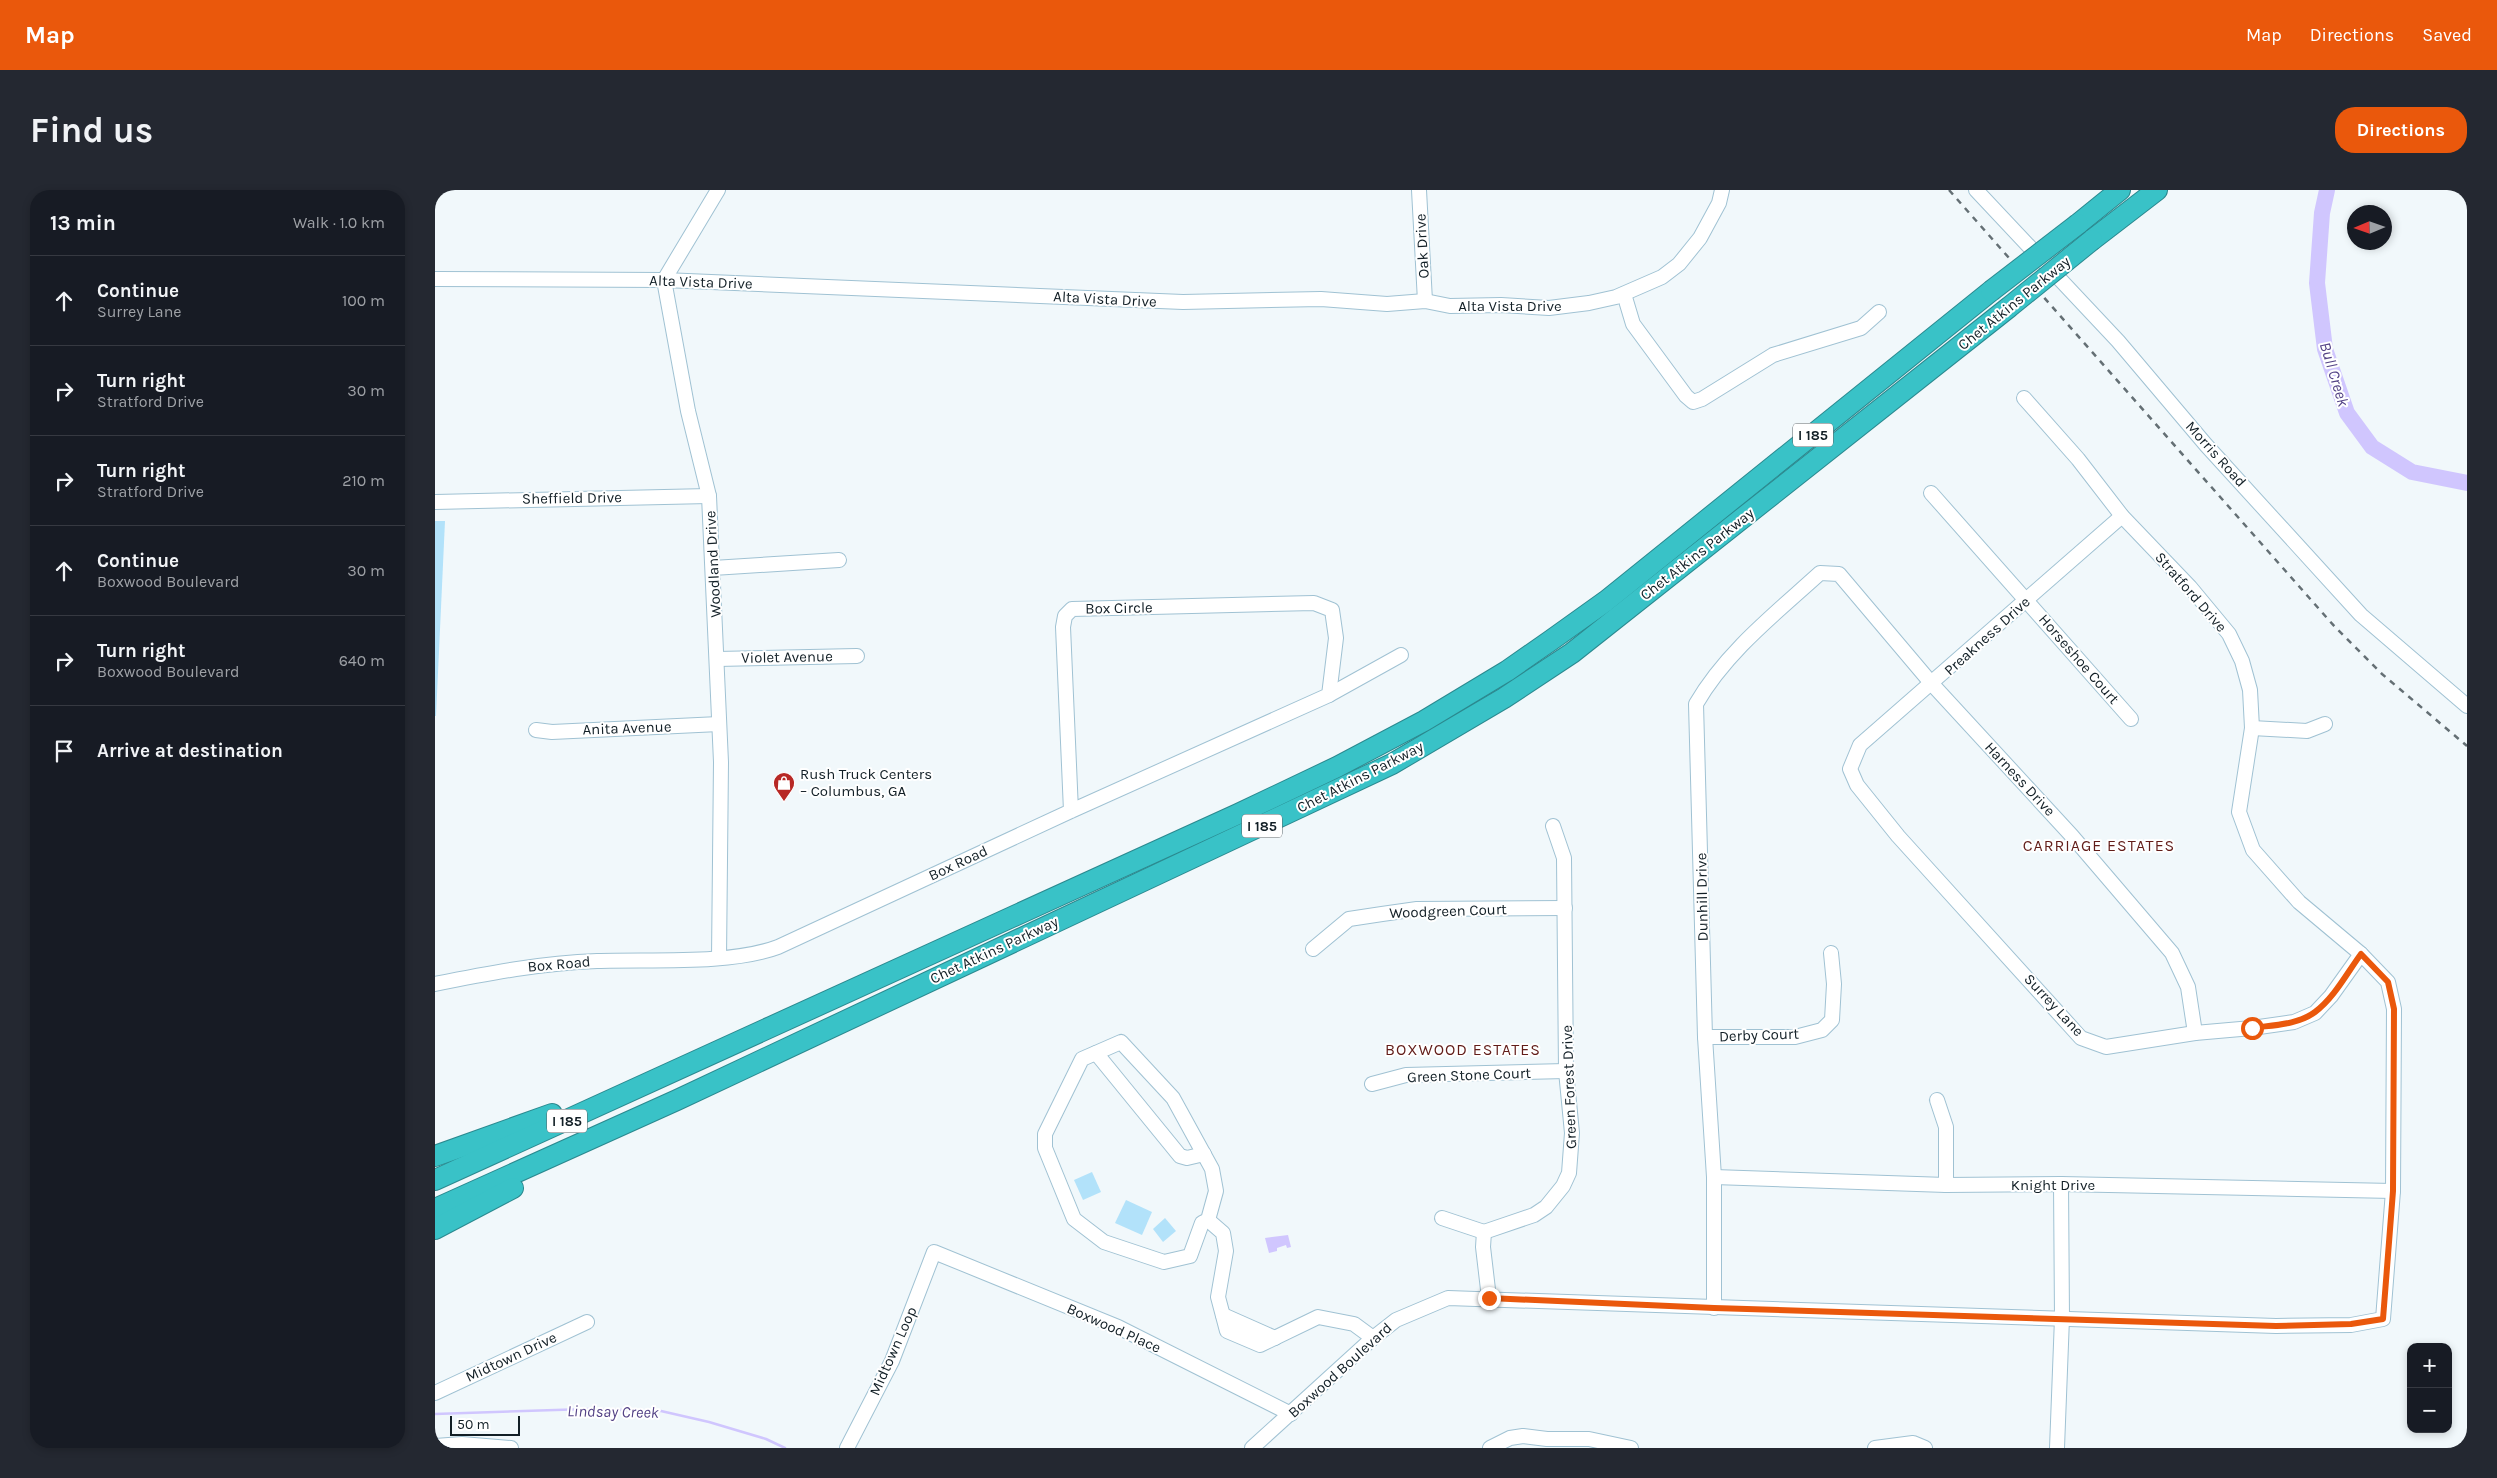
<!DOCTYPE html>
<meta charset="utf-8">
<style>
:root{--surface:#171b24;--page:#242831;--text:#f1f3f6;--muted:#9ea1a6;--line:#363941;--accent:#ea580c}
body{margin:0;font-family:Karla,sans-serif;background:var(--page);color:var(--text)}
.controls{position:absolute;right:15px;bottom:15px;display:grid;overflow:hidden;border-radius:10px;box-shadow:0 2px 8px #0003}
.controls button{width:45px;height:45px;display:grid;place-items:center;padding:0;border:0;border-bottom:1px solid var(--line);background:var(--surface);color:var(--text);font:25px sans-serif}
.compass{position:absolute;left:1912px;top:15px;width:45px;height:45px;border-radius:50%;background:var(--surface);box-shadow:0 2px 8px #0003;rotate:268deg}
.scale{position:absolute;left:15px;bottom:12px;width:70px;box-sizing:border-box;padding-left:5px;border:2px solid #121f26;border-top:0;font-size:14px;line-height:18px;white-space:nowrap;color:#121f26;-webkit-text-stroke:4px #fff;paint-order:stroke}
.stop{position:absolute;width:15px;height:15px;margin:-11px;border:4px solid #ea580c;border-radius:50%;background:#fff}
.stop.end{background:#ea580c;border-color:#fff;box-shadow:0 1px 5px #0008}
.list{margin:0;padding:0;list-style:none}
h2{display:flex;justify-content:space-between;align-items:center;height:65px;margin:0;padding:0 20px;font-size:21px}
h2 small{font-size:16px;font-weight:400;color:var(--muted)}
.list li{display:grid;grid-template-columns:32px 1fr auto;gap:15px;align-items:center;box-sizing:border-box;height:90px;padding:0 20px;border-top:1px solid var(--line)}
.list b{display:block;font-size:19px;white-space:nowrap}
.list p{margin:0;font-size:16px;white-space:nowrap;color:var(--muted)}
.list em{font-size:16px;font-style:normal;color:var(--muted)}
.icon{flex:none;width:28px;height:28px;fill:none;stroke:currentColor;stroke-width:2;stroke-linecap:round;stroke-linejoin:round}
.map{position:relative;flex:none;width:2032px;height:1258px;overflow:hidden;border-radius:20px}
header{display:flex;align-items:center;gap:30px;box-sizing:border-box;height:70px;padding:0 25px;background:var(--accent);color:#fff}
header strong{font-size:24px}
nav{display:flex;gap:28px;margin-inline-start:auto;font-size:18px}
.intro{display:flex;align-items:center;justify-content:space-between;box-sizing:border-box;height:120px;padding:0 30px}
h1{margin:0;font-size:35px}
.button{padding:12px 22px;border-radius:20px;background:var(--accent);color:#fff;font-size:18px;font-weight:700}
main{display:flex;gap:30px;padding:0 30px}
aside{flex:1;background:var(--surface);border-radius:20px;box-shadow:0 2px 8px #0003}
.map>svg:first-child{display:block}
.green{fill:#b2e2fa}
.water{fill:#d0c6fe}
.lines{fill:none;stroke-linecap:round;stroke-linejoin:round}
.stream{stroke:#d0c6fe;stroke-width:2.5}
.river{stroke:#d0c6fe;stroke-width:16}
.minor-casing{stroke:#a0c2d3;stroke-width:16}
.highway-casing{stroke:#2b898f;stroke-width:22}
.minor{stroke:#fff;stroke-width:14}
.highway{stroke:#39c2c7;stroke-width:20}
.rail{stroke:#646f74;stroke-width:2.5;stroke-dasharray:6 6;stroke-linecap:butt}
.highway-bridge-casing{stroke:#2b898f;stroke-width:22;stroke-linecap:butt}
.highway-bridge{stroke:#39c2c7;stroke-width:20}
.route{stroke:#ea580c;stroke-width:6}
.labels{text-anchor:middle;stroke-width:4;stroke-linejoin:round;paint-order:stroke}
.shield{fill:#fff;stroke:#596267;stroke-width:1}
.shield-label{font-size:14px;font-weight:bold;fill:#121f26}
.street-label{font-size:15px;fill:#121f26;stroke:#fff}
.poi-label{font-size:15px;fill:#121f26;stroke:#fff;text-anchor:start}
.water-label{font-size:16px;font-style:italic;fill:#544386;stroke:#fff}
.neighbourhood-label{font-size:16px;letter-spacing:1px;fill:#621d19;stroke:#fff}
</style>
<header>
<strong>Map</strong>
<nav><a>Map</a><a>Directions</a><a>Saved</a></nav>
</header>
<div class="intro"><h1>Find us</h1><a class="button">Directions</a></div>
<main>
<aside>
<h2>13 min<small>Walk · 1.0 km</small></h2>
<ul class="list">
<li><svg class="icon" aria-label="ahead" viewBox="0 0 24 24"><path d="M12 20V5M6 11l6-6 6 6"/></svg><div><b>Continue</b><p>Surrey Lane</p></div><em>100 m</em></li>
<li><svg class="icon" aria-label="right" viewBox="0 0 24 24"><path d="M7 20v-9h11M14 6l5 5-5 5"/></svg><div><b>Turn right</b><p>Stratford Drive</p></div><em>30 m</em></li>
<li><svg class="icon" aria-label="right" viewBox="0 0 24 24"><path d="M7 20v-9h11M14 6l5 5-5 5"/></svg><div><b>Turn right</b><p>Stratford Drive</p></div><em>210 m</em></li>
<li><svg class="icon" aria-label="ahead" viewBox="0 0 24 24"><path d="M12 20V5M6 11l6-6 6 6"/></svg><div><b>Continue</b><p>Boxwood Boulevard</p></div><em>30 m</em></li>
<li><svg class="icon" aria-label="right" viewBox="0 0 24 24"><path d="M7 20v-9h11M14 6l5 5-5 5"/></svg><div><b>Turn right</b><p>Boxwood Boulevard</p></div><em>640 m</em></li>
<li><svg class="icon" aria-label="arrive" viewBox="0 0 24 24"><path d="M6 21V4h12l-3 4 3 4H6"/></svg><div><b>Arrive at destination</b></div></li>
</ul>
</aside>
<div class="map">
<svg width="2032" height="1258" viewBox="0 0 2032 1258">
<rect width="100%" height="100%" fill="#f1f8fb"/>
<!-- green -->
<g class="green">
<path d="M0,331H10L1,526H0Z"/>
<path d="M657,982L666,1002L648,1010L639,990Z"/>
<path d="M691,1010L717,1022L707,1045L680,1033Z"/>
<path d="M730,1028L741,1041L728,1052L718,1039Z"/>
</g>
<!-- water -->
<path class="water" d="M853,1045L856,1057L852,1058L851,1055L842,1058V1061L834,1063L830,1048Z"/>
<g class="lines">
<!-- stream -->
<path class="stream" d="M0,1224L152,1219L226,1221L274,1232L331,1249L350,1258"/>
<!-- river -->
<path class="river" d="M1892,0L1887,23L1882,93L1890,159L1912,223L1937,257L1977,282L2032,293"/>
<!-- minor casing -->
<g class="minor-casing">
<g id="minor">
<path d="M283,0L229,90L253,221L274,306L286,572L284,768"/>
<path d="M984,0L990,111"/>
<path d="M1541,0L1683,151L1771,255L1926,425L2032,516"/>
<path d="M0,89L229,90L748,112L886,109L952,114L990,111L1015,116L1066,115L1114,118L1154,113L1181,107L1227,87L1244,74L1265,48L1284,13L1287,0"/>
<path d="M1189,104L1198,134L1251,206L1258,212L1267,209L1338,165L1426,138L1444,122"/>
<path d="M1496,303L1696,529"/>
<path d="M0,312L274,306"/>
<path d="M1687,326L1425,555L1415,579L1422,595L1463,646L1646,848L1671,857L1760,843L1817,838L1859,832L1880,823L1896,806L1926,764"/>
<path d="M278,378L404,370"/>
<path d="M282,469L422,466"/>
<path d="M894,505L966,465"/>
<path d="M1817,538L1872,541L1890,534"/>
<path d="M101,540L117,542L284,534"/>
<path d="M878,759L914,729L947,724L982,719L1130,718"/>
<path d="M0,794C54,783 107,773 162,771C215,769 295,775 343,757L636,621L894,505L901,448L897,420L879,413L637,419L630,426L628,437L636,621"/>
<path d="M1270,847H1360L1387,840L1397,830L1399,794L1396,763"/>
<path d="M686,852L738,908L777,979L781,1001L773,1030L767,1033L755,1066L729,1072L669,1052L639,1029L610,958V944L647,869Z"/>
<path d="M661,863L745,966L752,968L769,964"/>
<path d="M937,894L971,885L1131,881"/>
<path d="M1502,910L1511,937V995"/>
<path d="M1279,987L1511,995L1626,994L1958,1001"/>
<path d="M1007,1028L1049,1042"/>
<path d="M773,1030L788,1043L791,1061L783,1107L792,1141L825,1155L883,1127L919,1134L938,1148"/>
<path d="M1049,1042L1099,1025L1111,1017L1128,996L1134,983L1137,943L1131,881L1129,668L1118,636"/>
<path d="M1049,1042L1048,1057L1054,1108"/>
<path d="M1279,1118V987L1270,847L1261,514C1291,462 1341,423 1385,383L1404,384L1497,494L1637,646L1737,763L1753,797L1760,843"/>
<path d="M788,1125L840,1148"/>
<path d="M0,1203L152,1132"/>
<path d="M0,1256L27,1254L76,1258"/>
<path d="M412,1258L457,1171L499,1062L683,1137L856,1224"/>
<path d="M817,1258L938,1148L961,1130L1013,1108L1841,1136L1916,1135L1948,1129L1958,1001L1959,819L1953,792L1926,764L1864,712L1818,660L1804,622L1817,538L1815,500L1807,471L1794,444L1755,397L1687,326L1643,269L1589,208"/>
<path d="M1055,1258L1075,1248L1088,1246L1112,1249H1154L1196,1258"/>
<path d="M1440,1258L1478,1253L1490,1258"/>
<path d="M1622,1258L1627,1128L1626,994"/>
</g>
</g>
<!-- highway casing -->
<g class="highway-casing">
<g id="highway">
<path d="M1643,34L1685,0"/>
<path d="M1657,50L1722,0"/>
<path d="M0,966L117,924"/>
<path d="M0,990L803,624L902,577L989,531L1072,481L1115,451L1171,411L1556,101"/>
<path d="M0,1019L242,910L957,574L1069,508L1137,463L1573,118"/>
<path d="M0,1039L78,998"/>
</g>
</g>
<!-- minor -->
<use href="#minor" class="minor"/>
<!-- highway -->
<use href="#highway" class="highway"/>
<!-- rail -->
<path class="rail" d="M1514,0L1900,437L1947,484L2032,556"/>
<!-- highway-bridge casing -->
<g class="highway-bridge-casing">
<g id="highway-bridge">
<path d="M1556,101L1643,34"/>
<path d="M1573,118L1657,50"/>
</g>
</g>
<!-- highway-bridge -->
<use href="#highway-bridge" class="highway-bridge"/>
</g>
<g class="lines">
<!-- route -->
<path class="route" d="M1054,1108L1279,1118L1841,1136L1916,1134L1948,1129L1958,1001L1959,819L1953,792L1926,764C1912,783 1899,808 1880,822C1863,835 1837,835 1817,838"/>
</g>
<!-- icons -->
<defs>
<g id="shop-pin" transform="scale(1.125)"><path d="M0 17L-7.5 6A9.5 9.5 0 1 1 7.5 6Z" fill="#b72825" stroke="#fff"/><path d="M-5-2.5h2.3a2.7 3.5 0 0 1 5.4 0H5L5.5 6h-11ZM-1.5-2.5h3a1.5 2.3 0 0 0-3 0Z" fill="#fff"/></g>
</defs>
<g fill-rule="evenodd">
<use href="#shop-pin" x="349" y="593"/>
</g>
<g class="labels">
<!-- shield labels -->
<g class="shield">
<rect x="1358" y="233.5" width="40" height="23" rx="4"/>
<rect x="807" y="624.5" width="40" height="23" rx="4"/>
<rect x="112" y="919.5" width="40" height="23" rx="4"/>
</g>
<g class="shield-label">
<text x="1378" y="250">I 185</text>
<text x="827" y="641">I 185</text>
<text x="132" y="936">I 185</text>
</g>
<!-- street labels -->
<g class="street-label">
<text transform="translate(987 56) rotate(-93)" y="5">Oak Drive</text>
<text transform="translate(266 92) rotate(2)" y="5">Alta Vista Drive</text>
<text transform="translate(670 109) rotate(3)" y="5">Alta Vista Drive</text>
<text transform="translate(1579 113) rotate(-39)" y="5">Chet Atkins Parkway</text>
<text x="1075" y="121">Alta Vista Drive</text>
<text transform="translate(1781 264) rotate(48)" y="5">Morris Road</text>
<text transform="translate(137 308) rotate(-1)" y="5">Sheffield Drive</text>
<text transform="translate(1262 364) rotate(-38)" y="5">Chet Atkins Parkway</text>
<text transform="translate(278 374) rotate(-93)" y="5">Woodland Drive</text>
<text transform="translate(1756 402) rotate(49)" y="5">Stratford Drive</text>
<text transform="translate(684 418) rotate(-1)" y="5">Box Circle</text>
<text transform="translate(1552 446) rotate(-42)" y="5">Preakness Drive</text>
<text transform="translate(352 467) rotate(-1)" y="5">Violet Avenue</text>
<text transform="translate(1644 469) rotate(49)" y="5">Horseshoe Court</text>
<text transform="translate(192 538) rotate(-2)" y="5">Anita Avenue</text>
<text transform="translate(925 587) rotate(-27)" y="5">Chet Atkins Parkway</text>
<text transform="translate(1585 589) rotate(47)" y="5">Harness Drive</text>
<text transform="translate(523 673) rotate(-25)" y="5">Box Road</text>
<text transform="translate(1267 707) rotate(-91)" y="5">Dunhill Drive</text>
<text transform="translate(1013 721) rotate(-2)" y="5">Woodgreen Court</text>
<text transform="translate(559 760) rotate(-25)" y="5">Chet Atkins Parkway</text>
<text transform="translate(124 774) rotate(-5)" y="5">Box Road</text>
<text transform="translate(1619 815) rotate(47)" y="5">Surrey Lane</text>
<text transform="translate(1324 845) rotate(-2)" y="5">Derby Court</text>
<text transform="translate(1034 885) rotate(-2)" y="5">Green Stone Court</text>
<text transform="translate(1134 897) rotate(-92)" y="5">Green Forest Drive</text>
<text x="1618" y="1000">Knight Drive</text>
<text transform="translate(679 1138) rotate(24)" y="5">Boxwood Place</text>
<text transform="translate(458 1161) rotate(-66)" y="5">Midtown Loop</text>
<text transform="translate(76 1167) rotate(-25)" y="5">Midtown Drive</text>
<text transform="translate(905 1180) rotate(-42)" y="5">Boxwood Boulevard</text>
</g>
<!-- poi labels -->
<g class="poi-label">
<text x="365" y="589">Rush Truck Centers<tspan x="365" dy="17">– Columbus, GA</tspan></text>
</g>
<!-- water labels -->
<g class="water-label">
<text transform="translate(1900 184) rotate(73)" y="6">Bull Creek</text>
<text transform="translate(178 1221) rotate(1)" y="6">Lindsay Creek</text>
</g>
<!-- neighbourhood labels -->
<g class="neighbourhood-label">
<text x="1664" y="661">CARRIAGE ESTATES</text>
<text x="1028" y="865">BOXWOOD ESTATES</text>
</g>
</g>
</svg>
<div class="controls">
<button>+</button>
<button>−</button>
</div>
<svg class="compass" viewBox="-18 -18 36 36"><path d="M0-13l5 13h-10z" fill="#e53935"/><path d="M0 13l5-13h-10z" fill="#9ea1a6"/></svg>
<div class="scale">50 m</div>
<div class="stop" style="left:1817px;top:838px"></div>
<div class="stop end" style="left:1054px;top:1108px"></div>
</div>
</main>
